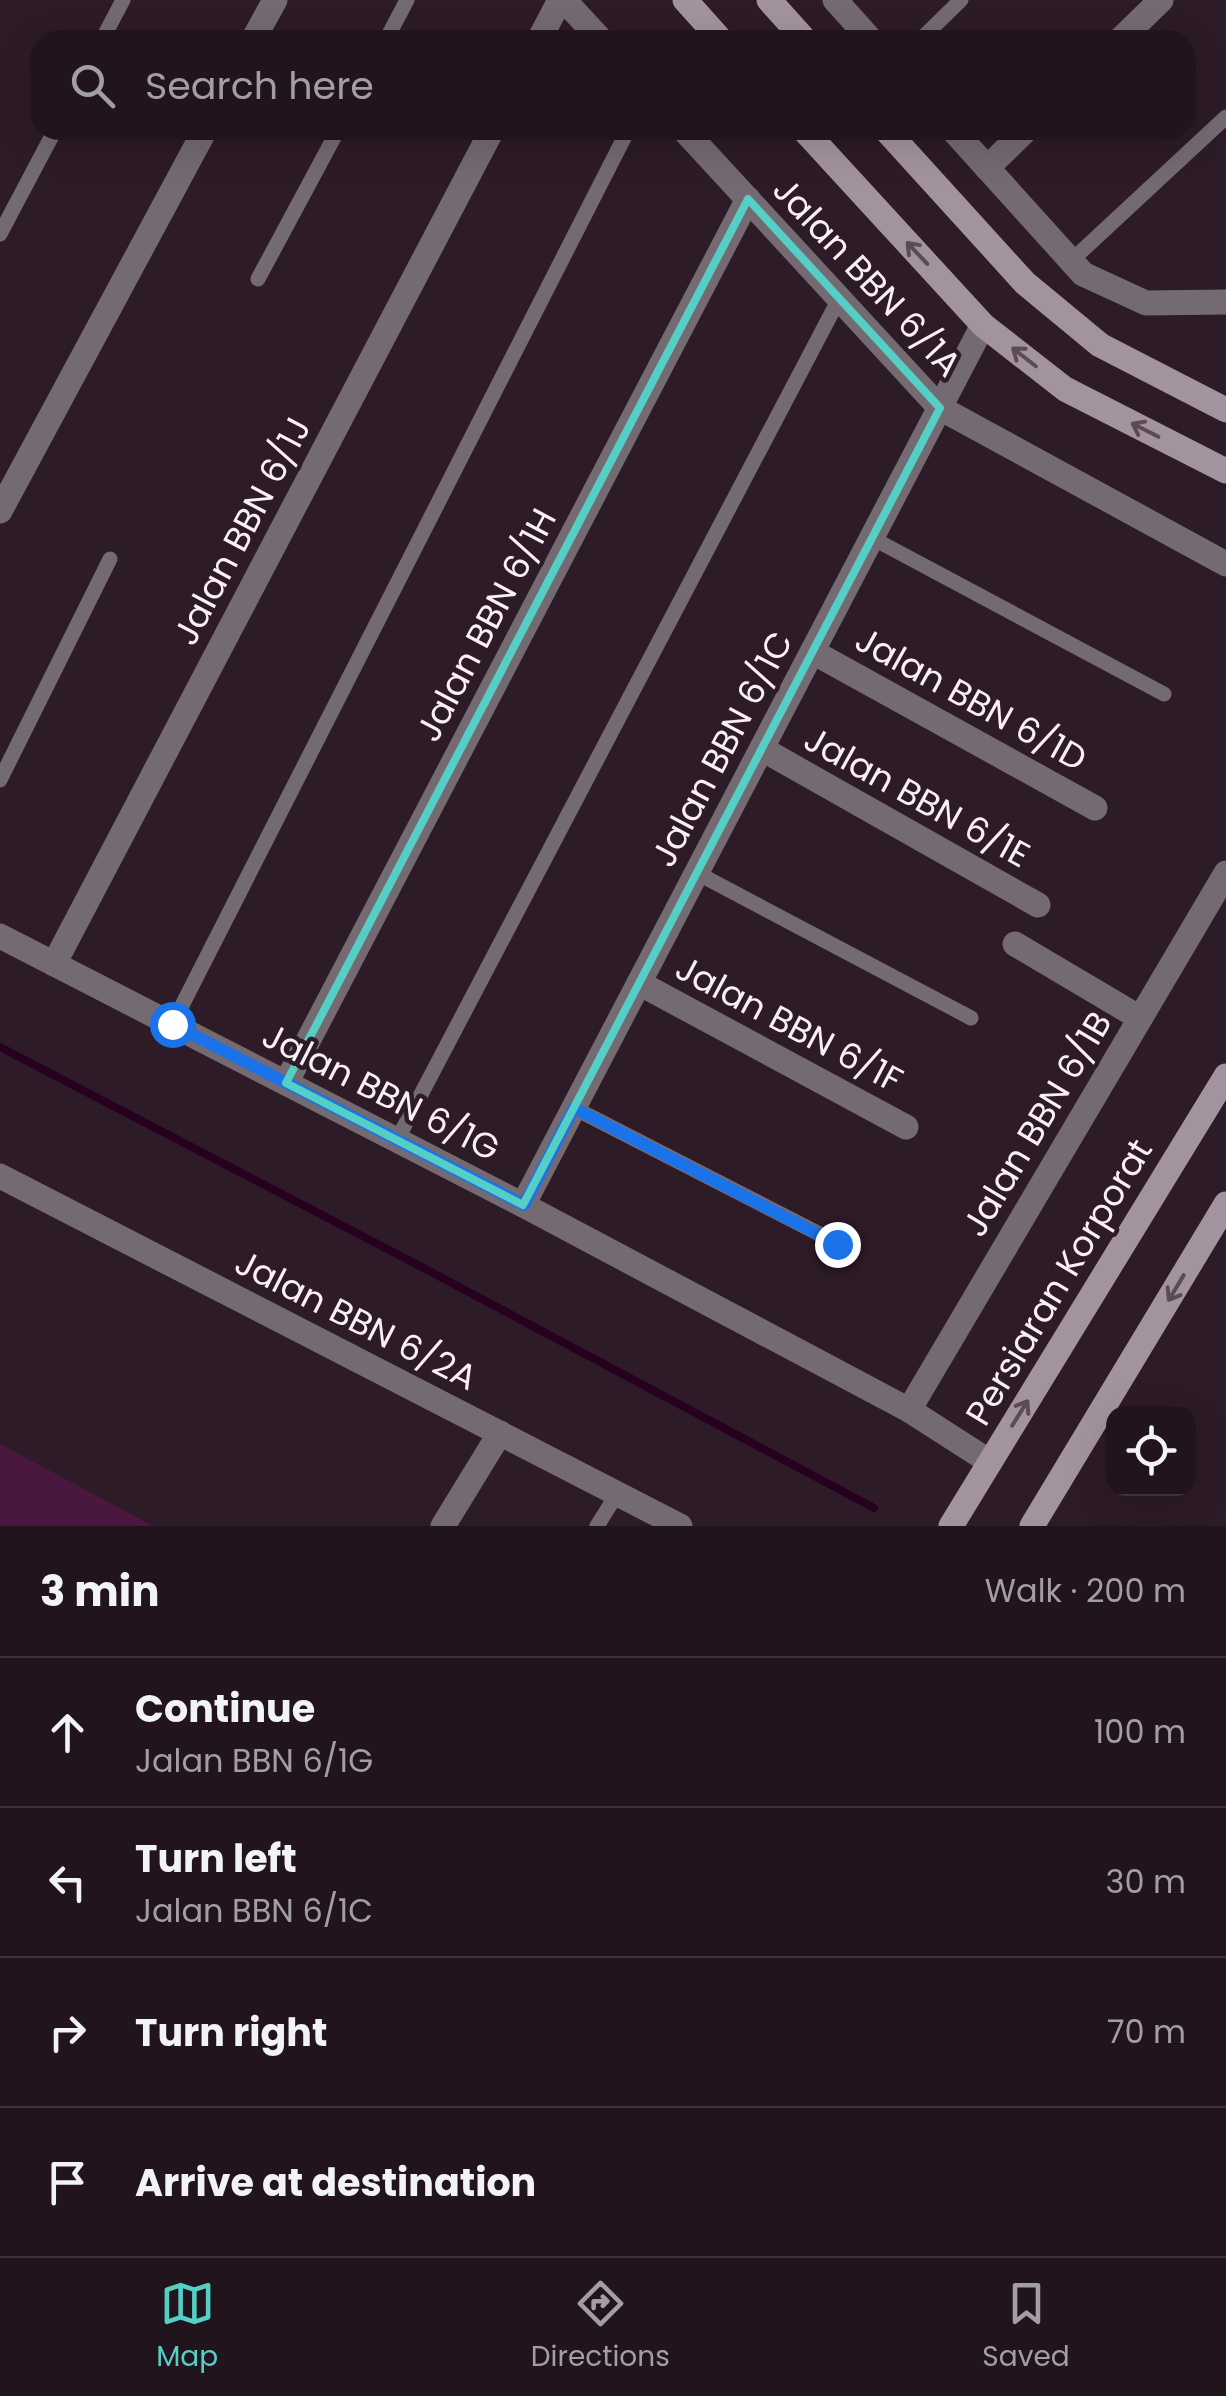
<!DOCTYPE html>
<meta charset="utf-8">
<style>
:root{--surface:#22141d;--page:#2a1d26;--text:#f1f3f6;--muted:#a29ea4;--line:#3f333b;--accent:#55cec5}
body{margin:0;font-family:Poppins,sans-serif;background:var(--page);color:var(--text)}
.controls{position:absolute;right:30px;bottom:30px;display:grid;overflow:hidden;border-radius:20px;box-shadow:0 10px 40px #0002}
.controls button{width:90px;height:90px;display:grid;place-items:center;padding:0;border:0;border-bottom:2px solid var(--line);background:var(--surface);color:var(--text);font:50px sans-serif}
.stop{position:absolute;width:30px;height:30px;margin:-22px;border:8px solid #1a73e8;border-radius:50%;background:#fff}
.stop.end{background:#1a73e8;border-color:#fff;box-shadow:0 2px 10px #0008}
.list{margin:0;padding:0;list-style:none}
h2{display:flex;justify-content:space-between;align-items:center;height:130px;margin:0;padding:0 40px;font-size:42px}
h2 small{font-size:32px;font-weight:400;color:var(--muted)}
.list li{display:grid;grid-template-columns:65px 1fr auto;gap:30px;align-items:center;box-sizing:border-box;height:150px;padding:0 40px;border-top:2px solid var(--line)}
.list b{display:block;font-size:38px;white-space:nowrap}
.list p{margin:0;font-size:32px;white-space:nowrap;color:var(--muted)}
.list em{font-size:32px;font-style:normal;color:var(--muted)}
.icon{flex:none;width:55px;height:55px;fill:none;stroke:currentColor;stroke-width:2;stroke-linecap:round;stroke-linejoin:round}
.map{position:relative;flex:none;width:1226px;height:1526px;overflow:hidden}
.search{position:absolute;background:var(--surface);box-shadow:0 10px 40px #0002;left:30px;right:30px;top:30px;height:110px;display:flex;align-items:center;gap:25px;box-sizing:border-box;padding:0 35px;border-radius:30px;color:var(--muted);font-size:38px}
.sheet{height:730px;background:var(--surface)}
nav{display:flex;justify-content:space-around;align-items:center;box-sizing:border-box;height:140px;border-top:2px solid var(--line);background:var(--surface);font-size:28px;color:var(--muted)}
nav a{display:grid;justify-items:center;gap:5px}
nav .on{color:var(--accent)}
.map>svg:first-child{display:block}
.green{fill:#4a183e}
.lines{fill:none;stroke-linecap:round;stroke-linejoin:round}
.stream{stroke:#27001f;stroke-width:8}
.lane{stroke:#746a71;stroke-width:15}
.street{stroke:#746a71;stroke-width:25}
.secondary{stroke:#a3939e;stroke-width:25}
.oneway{stroke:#5c4b57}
.route{stroke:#1a73e8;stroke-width:12}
.marked{fill:none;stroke:#55cec5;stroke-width:8;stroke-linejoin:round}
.labels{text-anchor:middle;stroke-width:9;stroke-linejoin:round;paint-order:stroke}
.street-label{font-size:35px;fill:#fbeef7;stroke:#2d1b27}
</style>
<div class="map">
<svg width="1226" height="1526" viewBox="0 0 1226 1526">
<rect width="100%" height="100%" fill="#2d1b27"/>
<!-- green -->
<path class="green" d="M0,1444L153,1526H0Z"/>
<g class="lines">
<!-- stream -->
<path class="stream" d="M0,1047L416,1264L874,1508"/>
<!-- lane -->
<g class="lane">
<path d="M102,40L123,0"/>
<path d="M386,40L407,0"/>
<path d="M920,40L961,0"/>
<path d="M0,234L55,130"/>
<path d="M1071,261L1226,117"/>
<path d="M258,279L338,130"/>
<path d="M872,538L1164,694"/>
<path d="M0,780L110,559"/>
<path d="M697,873L971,1018"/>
<path d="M172,1025L628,130"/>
<path d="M574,1108L837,1243"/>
<path d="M397,1140L839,299"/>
<path d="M597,1526L617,1494"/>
</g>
<!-- street -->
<g class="street">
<path d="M564,0L601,40"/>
<path d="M835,0L871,40"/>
<path d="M253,40L275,0"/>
<path d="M539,40L560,0"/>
<path d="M1120,40L1161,0"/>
<path d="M684,130L940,408L1226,564"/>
<path d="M953,130L1083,274L1146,303L1226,302"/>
<path d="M987,168L1026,130"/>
<path d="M0,511L205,130"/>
<path d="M813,652L1095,808"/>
<path d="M762,749L1038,905"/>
<path d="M0,936L523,1205L909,1410L990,1462"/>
<path d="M1015,944L1140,1018"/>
<path d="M54,964L492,130"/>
<path d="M639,983L906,1127"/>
<path d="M286,1083L748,199"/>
<path d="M0,1176L680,1526"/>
<path d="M523,1205L983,325"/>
<path d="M909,1410L1226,873"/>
<path d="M443,1526L500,1433"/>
</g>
<!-- secondary -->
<g class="secondary">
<path d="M685,0L721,40"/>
<path d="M769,0L805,40"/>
<path d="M804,130L983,325L1065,389L1226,471"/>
<path d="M886,130L1025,283L1100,345L1226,410"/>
<path d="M951,1526L1226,1076"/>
<path d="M1032,1526L1226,1204"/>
</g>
</g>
<!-- one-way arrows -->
<defs><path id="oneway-shaft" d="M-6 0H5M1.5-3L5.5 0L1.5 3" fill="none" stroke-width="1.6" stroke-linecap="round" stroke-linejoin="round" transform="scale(2.5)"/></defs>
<g class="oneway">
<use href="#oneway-shaft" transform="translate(917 253) rotate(-133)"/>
<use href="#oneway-shaft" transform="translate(1024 357) rotate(-142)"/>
<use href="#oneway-shaft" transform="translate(1145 430) rotate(-153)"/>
<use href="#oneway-shaft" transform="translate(1176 1288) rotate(121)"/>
<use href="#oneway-shaft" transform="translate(1020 1413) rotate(-58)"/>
</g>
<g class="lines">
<!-- route -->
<path class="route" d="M172,1024L524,1205L574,1108L837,1244"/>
</g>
<!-- marked area -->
<path class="marked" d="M748,199L940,408L523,1205L286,1083Z"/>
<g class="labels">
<!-- street labels -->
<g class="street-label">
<text transform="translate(867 277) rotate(47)" y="12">Jalan BBN 6/1A</text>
<text transform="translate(242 531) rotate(-62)" y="12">Jalan BBN 6/1J</text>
<text transform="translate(486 625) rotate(-62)" y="12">Jalan BBN 6/1H</text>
<text transform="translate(971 699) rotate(29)" y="12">Jalan BBN 6/1D</text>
<text transform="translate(722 749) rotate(-62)" y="12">Jalan BBN 6/1C</text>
<text transform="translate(917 797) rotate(29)" y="12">Jalan BBN 6/1E</text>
<text transform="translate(789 1024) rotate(28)" y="12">Jalan BBN 6/1F</text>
<text transform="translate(381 1092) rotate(27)" y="12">Jalan BBN 6/1G</text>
<text transform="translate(1037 1124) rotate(-59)" y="12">Jalan BBN 6/1B</text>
<text transform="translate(1059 1282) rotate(-59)" y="12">Persiaran Korporat</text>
<text transform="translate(356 1320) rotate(27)" y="12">Jalan BBN 6/2A</text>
</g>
</g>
</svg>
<div class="controls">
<button><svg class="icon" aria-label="locate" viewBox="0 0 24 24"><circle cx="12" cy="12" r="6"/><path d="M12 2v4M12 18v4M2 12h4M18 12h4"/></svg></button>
</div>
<div class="stop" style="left:172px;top:1024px"></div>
<div class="stop end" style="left:837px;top:1244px"></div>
<div class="search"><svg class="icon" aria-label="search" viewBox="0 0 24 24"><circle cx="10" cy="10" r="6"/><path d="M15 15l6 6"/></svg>Search here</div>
</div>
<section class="sheet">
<h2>3 min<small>Walk · 200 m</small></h2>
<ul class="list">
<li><svg class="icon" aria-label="ahead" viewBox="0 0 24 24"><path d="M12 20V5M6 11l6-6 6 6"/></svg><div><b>Continue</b><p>Jalan BBN 6/1G</p></div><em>100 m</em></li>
<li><svg class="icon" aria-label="left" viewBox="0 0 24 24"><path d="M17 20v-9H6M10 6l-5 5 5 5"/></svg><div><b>Turn left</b><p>Jalan BBN 6/1C</p></div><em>30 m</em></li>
<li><svg class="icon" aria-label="right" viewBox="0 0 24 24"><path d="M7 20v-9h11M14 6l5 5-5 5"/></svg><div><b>Turn right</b></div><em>70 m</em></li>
<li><svg class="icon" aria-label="arrive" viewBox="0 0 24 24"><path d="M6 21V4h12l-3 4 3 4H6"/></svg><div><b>Arrive at destination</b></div></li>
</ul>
</section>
<nav>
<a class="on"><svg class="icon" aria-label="map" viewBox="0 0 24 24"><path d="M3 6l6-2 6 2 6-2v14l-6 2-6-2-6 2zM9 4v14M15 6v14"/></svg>Map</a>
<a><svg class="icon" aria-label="directions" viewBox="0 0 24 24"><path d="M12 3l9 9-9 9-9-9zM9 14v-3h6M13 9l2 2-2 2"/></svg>Directions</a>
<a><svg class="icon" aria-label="saved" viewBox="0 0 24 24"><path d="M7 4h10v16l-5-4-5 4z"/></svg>Saved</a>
</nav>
